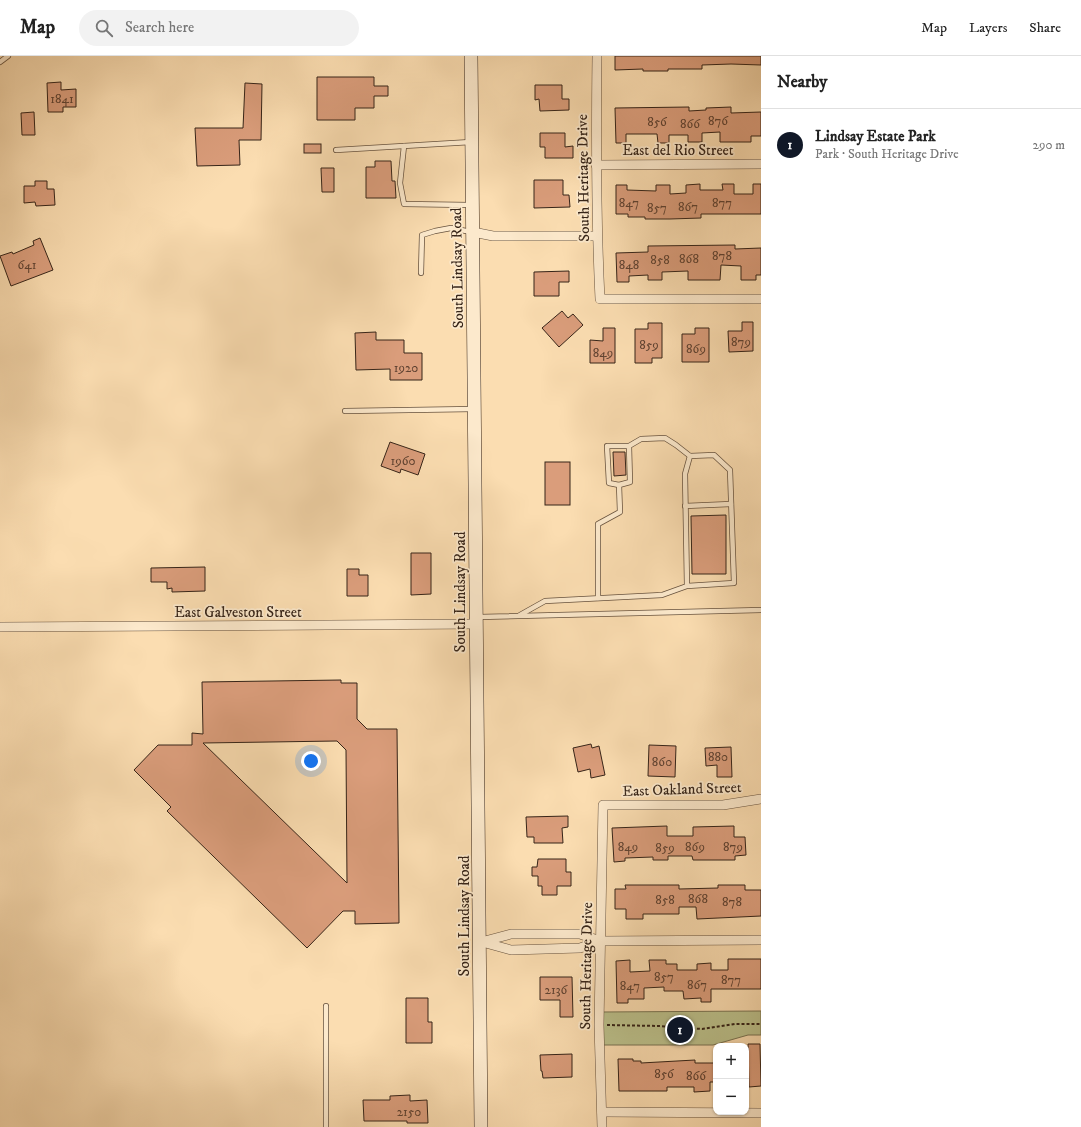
<!DOCTYPE html>
<meta charset="utf-8">
<style>
:root{--surface:#fff;--page:#f2f2f2;--text:#222;--muted:#767676;--line:#e0e0e0;--accent:#111827}
body{margin:0;font-family:"IM FELL DW Pica",serif;background:var(--page);color:var(--text)}
.controls{position:absolute;right:12px;bottom:12px;display:grid;overflow:hidden;border-radius:8px;box-shadow:0 1px 3px #0004}
.controls button{width:36px;height:36px;display:grid;place-items:center;padding:0;border:0;border-bottom:1px solid var(--line);background:var(--surface);color:var(--text);font:20px sans-serif}
.you{position:absolute;left:311px;top:705px;width:14px;height:14px;margin:-10px;border:3px solid #fff;border-radius:50%;background:#1a73e8;box-shadow:0 0 0 6px #1a73e833}
.badge{display:grid;place-items:center;width:26px;height:26px;border-radius:50%;background:var(--accent);color:#fff;font-size:13px;font-weight:700}
.pin{position:absolute;translate:-50% -50%;border:2px solid #fff;box-shadow:0 1px 4px #0006}
.list{margin:0;padding:0;list-style:none}
h2{display:flex;justify-content:space-between;align-items:center;height:52px;margin:0;padding:0 16px;font-size:17px}
h2 small{font-size:13px;font-weight:400;color:var(--muted)}
.list li{display:grid;grid-template-columns:26px 1fr auto;gap:12px;align-items:center;box-sizing:border-box;height:72px;padding:0 16px;border-top:1px solid var(--line)}
.list b{display:block;font-size:15px;white-space:nowrap}
.list p{margin:0;font-size:13px;white-space:nowrap;color:var(--muted)}
.list em{font-size:13px;font-style:normal;color:var(--muted)}
.icon{flex:none;width:22px;height:22px;fill:none;stroke:currentColor;stroke-width:2;stroke-linecap:round;stroke-linejoin:round}
.map{position:relative;flex:none;width:761px;height:1071px;overflow:hidden}
header{display:flex;align-items:center;gap:24px;box-sizing:border-box;height:56px;padding:0 20px;background:var(--surface);border-bottom:1px solid var(--line)}
header strong{font-size:19px}
nav{display:flex;gap:22px;margin-inline-start:auto;font-size:14px}
.search{width:280px;height:36px;background:var(--page);display:flex;align-items:center;gap:10px;box-sizing:border-box;padding:0 14px;border-radius:22px;color:var(--muted);font-size:15px}
main{display:flex}
aside{flex:1;background:var(--surface)}
.map>svg:first-child{display:block}
.green{fill:#bcc28d;stroke:#797352}
.building{fill:#da9d7b;stroke:#362418;fill-rule:evenodd}
.lines{fill:none;stroke-linecap:round;stroke-linejoin:round}
.service-casing{stroke:#67523e;stroke-width:6}
.minor-casing{stroke:#67523e;stroke-width:10}
.secondary-casing{stroke:#362418;stroke-width:14}
.path{stroke:#362418;stroke-width:2;stroke-dasharray:3 2;stroke-linecap:butt}
.service{stroke:#fce9cc;stroke-width:4.5}
.minor{stroke:#fce9cc;stroke-width:9}
.secondary{stroke:#fce9cc;stroke-width:13}
.labels{text-anchor:middle;stroke-width:3.5;stroke-linejoin:round;paint-order:stroke}
.number-label{font-size:13px;fill:#5f4231}
.street-label{font-size:15px;fill:#362418;stroke:#fce9cc}
</style>
<header>
<strong>Map</strong>
<div class="search"><svg class="icon" aria-label="search" viewBox="0 0 24 24"><circle cx="10" cy="10" r="6"/><path d="M15 15l6 6"/></svg>Search here</div>
<nav><a>Map</a><a>Layers</a><a>Share</a></nav>
</header>
<main>
<div class="map">
<svg width="761" height="1071" viewBox="0 0 761 1071">
<rect width="100%" height="100%" fill="#fbddb1"/>
<filter id="stains"><feTurbulence type="fractalNoise" baseFrequency=".005" numOctaves="4"/><feColorMatrix values="0 0 0 0 .2 0 0 0 0 .09 0 0 0 0 .02 0 0 0 .5 -.17"/></filter>
<radialGradient id="worn" r=".72"><stop offset=".6" stop-color="#630" stop-opacity="0"/><stop offset="1" stop-color="#630" stop-opacity=".3"/></radialGradient>
<!-- green -->
<path class="green" d="M761,955V979H748L713,989H600V956Z"/>
<!-- building -->
<g class="building">
<path d="M615,0H761V9L731,8L702,9V13H668V15H643V13L615,14Z"/>
<path d="M317,21H374V30H388V40H374V52H355V64H317Z"/>
<path d="M61,26V34L76,33V51H63V56H48L47,27Z"/>
<path d="M245,27L262,28L261,84H239L240,109L197,110L195,72H243Z"/>
<path d="M535,29H562V43H569V54L540,55L539,43L535,44Z"/>
<path d="M689,51V55L706,54V52L731,51V57L761,56V80H751V86H720V76L702,77V86H688V79H669V87H658L657,78H626V87H616L615,52Z"/>
<path d="M34,56L35,79H22L21,57Z"/>
<path d="M540,77H565V91L573,90V102H545V91H540Z"/>
<rect x="304" y="88" width="17" height="9"/>
<path d="M375,105H391L392,125H395L396,142H366V111H375Z"/>
<path d="M321,112H334V136H322Z"/>
<path d="M534,124H563V139H569L570,151L534,152Z"/>
<path d="M35,125H47V133H54L55,149L36,150L35,146L24,147V130H35Z"/>
<path d="M700,128V134H723L722,128H734V138H753V128H761V158H701V162L670,163H645V161H628V158H616V129H627V134L656,135V129H670V138L686,137V129Z"/>
<path d="M40,182L53,214L11,230L0,200L12,196L13,198L34,189L33,185Z"/>
<path d="M735,189V193L761,192V219H756V224H741V210L721,209L720,224H688V215L662,216V224H648V219L629,220V226H617L616,197L648,196V190Z"/>
<path d="M569,215V226H559V240H534V216Z"/>
<path d="M562,255L568,262L573,258L583,269L559,291L542,272Z"/>
<path d="M742,266H753V295L729,296L728,275H742Z"/>
<path d="M648,267H662V302H652V307H635V273H648Z"/>
<path d="M603,272H615V307H590V284L603,285Z"/>
<path d="M695,272H709V306H682V278H695Z"/>
<path d="M376,276V284H404V297H422V324H390V313L356,314L355,277Z"/>
<path d="M390,386L425,398L418,419L401,413L400,417L381,410Z"/>
<path d="M613,396H625L626,419L614,420Z"/>
<rect x="545" y="406" width="25" height="43"/>
<path d="M726,459V518H692L691,460Z"/>
<path d="M411,497H431V538L411,539Z"/>
<path d="M205,511V535L172,536V532L167,533V526H151V512Z"/>
<path d="M347,513H359V519H368V540H347Z"/>
<path d="M341,624V627H357V663L367,673H397L399,867L355,868V855H343L307,892L167,755L171,751L134,714L158,689H192V677L203,678L202,626ZM337,685L346,694L347,827L203,687Z"/>
<path d="M591,688L592,692L599,690L605,719L591,722L590,713L578,716L573,692Z"/>
<path d="M649,689L676,690L675,721L648,720Z"/>
<path d="M731,691L732,721H717V709L706,710L705,692Z"/>
<path d="M568,760V771L562,772L563,787H534V781H527L526,761Z"/>
<path d="M667,770V780H693V771L734,770V781H745L746,799L735,800V804H693L692,800H668V804H653V801L625,802V805L614,806L612,772Z"/>
<path d="M538,803H566V816H571V830H557V839H542V830H538V820H532V811H537Z"/>
<path d="M625,829H679V833L718,832V829H745V834H761V860L697,863L696,851H679V858H643V863H626V853H615V833H626Z"/>
<path d="M728,903H761V933H711V946H701V942L684,943L683,935H664V931L644,932V943H628V947H617L616,905L630,904V916L650,915L649,904H666V908H677V914H697V908L711,907V914H728Z"/>
<path d="M540,921H572L573,961H560V944H540Z"/>
<path d="M406,942H428V966H432V987H406Z"/>
<path d="M748,988H760L761,1030L749,1031Z"/>
<path d="M572,998V1021L543,1022L542,1015H541L540,999Z"/>
<path d="M618,1003H633V1005H641V1007L695,1004V1007H716V1026H710V1035L694,1036V1031H667V1035H619Z"/>
<path d="M410,1039V1045L427,1044L428,1067H407V1065H364L363,1044H390V1040Z"/>
</g>
<g class="lines">
<!-- service casing -->
<g class="service-casing">
<g id="service">
<path d="M0,6L8,0"/>
<path d="M404,90L400,127L404,148L470,149"/>
<path d="M336,94L471,86"/>
<path d="M421,217L422,179L435,175L451,172L471,176"/>
<path d="M345,355L474,353"/>
<path d="M629,390L630,426L619,429L609,427L607,390H629L641,383L665,382L676,389L690,400"/>
<path d="M685,450L731,448"/>
<path d="M598,542V468L620,456L619,429"/>
<path d="M520,559L545,545L662,539L687,530L734,527L730,414L714,399L690,400L685,418L687,530"/>
<path d="M479,561L761,554"/>
<path d="M326,1071V950"/>
</g>
</g>
<!-- minor casing -->
<g class="minor-casing">
<g id="minor">
<path d="M597,0C596,81 596,162 600,243H761"/>
<path d="M596,109L761,108"/>
<path d="M473,176L493,180H597"/>
<path d="M0,571L477,568"/>
<path d="M481,886L511,878H580L600,885L761,884"/>
<path d="M482,886L511,894L580,892L600,885"/>
<path d="M602,1056L761,1057"/>
<path d="M602,1071L599,969L603,749H723L761,743"/>
</g>
</g>
<!-- secondary casing -->
<g class="secondary-casing">
<path id="secondary" d="M471,0C475,357 479,714 481,1071"/>
</g>
<!-- path -->
<path class="path" d="M607,969L659,970L702,973L735,968H761"/>
<!-- service -->
<use href="#service" class="service"/>
<!-- minor -->
<use href="#minor" class="minor"/>
<!-- secondary -->
<use href="#secondary" class="secondary"/>
</g>
<g class="labels">
<!-- number labels -->
<g class="number-label">
<text x="62" y="47">1841</text>
<text x="718" y="69">876</text>
<text x="657" y="70">856</text>
<text x="690" y="72">866</text>
<text x="629" y="151">847</text>
<text x="722" y="151">877</text>
<text x="688" y="155">867</text>
<text x="657" y="156">857</text>
<text x="722" y="204">878</text>
<text x="689" y="207">868</text>
<text x="660" y="208">858</text>
<text x="27" y="213">641</text>
<text x="629" y="213">848</text>
<text x="741" y="290">879</text>
<text x="649" y="293">859</text>
<text x="696" y="297">869</text>
<text x="603" y="301">849</text>
<text x="406" y="316">1920</text>
<text x="403" y="409">1960</text>
<text x="718" y="705">880</text>
<text x="662" y="710">860</text>
<text x="628" y="795">849</text>
<text x="695" y="795">869</text>
<text x="733" y="795">879</text>
<text x="665" y="796">859</text>
<text x="698" y="847">868</text>
<text x="665" y="848">858</text>
<text x="732" y="850">878</text>
<text x="664" y="925">857</text>
<text x="731" y="928">877</text>
<text x="697" y="933">867</text>
<text x="630" y="934">847</text>
<text x="556" y="938">2136</text>
<text x="664" y="1022">856</text>
<text x="696" y="1024">866</text>
<text x="409" y="1060">2150</text>
</g>
<!-- street labels -->
<g class="street-label">
<text x="678" y="99">East del Rio Street</text>
<text transform="translate(583 122) rotate(-91)" y="5">South Heritage Drive</text>
<text transform="translate(457 212) rotate(-91)" y="5">South Lindsay Road</text>
<text transform="translate(460 536) rotate(-90)" y="5">South Lindsay Road</text>
<text x="238" y="561">East Galveston Street</text>
<text transform="translate(682 733) rotate(-2)" y="5">East Oakland Street</text>
<text transform="translate(464 860) rotate(-90)" y="5">South Lindsay Road</text>
<text transform="translate(586 910) rotate(-89)" y="5">South Heritage Drive</text>
</g>
</g>
<rect width="100%" height="100%" filter="url(#stains)"/>
<rect width="100%" height="100%" fill="url(#worn)"/>
</svg>
<div class="controls">
<button>+</button>
<button>−</button>
</div>
<div class="you"></div>
<div class="pin badge" style="left:680px;top:974px">1</div>
</div>
<aside>
<h2>Nearby<small></small></h2>
<ul class="list">
<li><span class="badge">1</span><div><b>Lindsay Estate Park</b><p>Park · South Heritage Drive</p></div><em>290 m</em></li>
</ul>
</aside>
</main>
